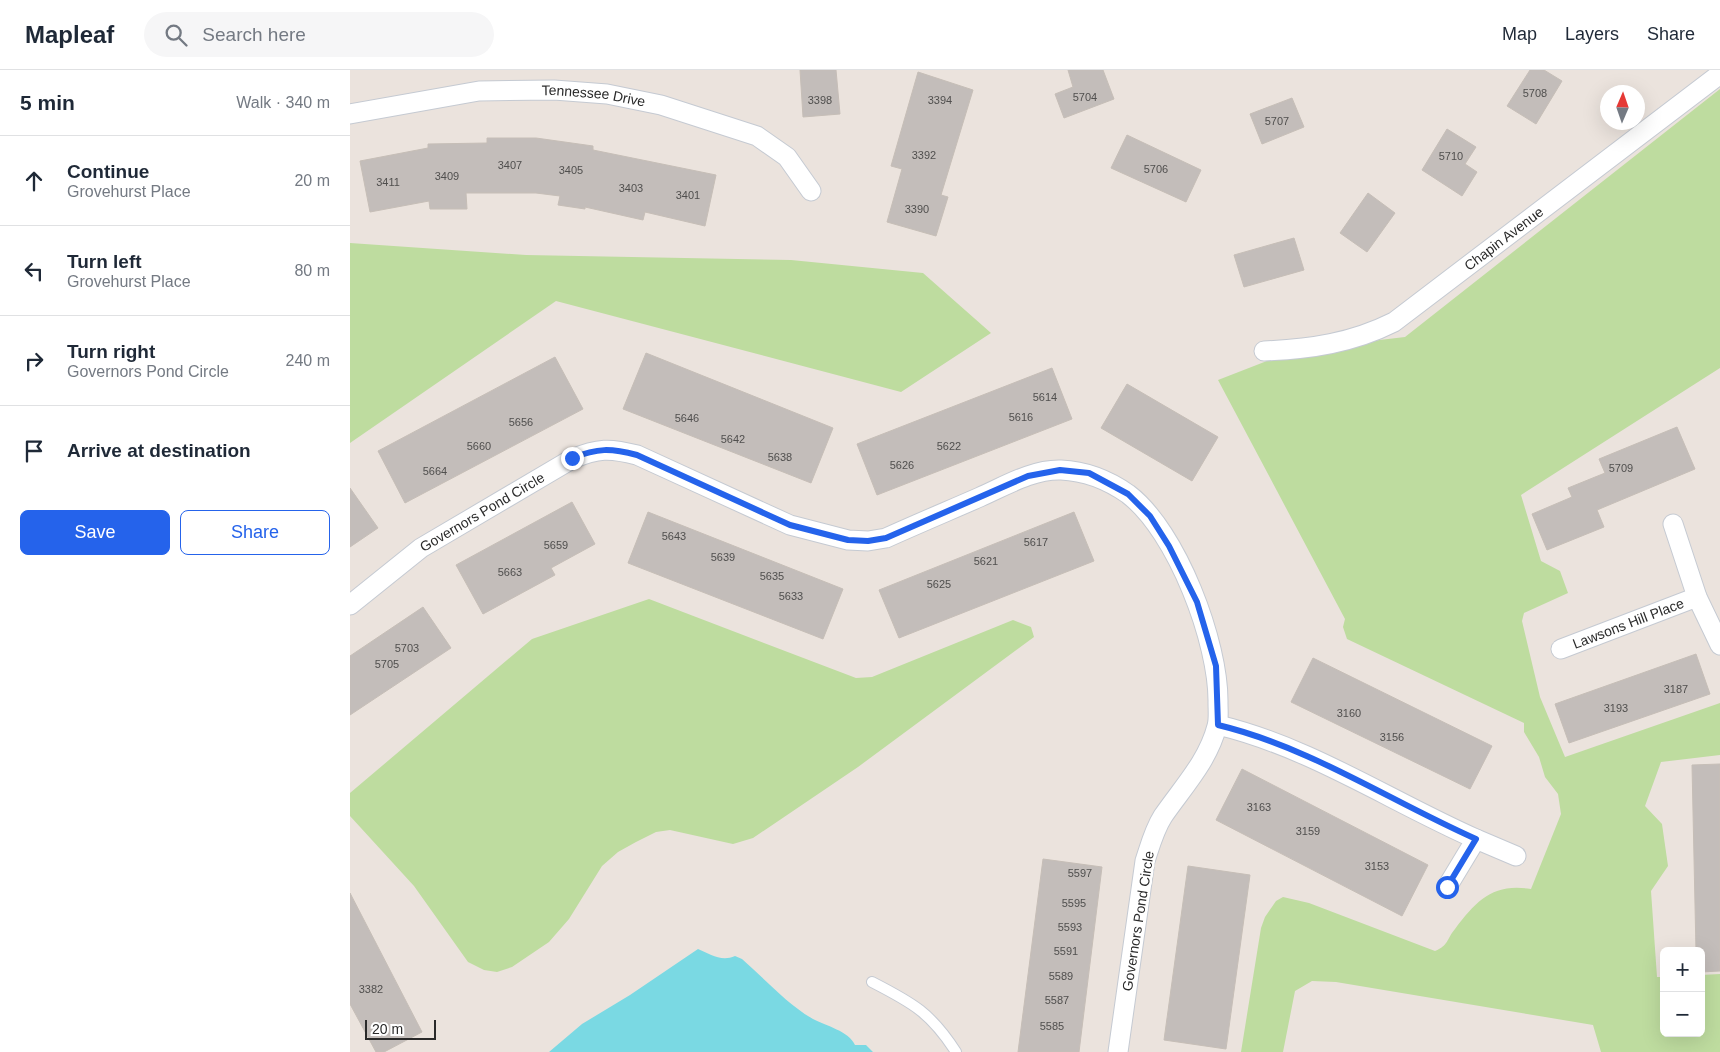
<!DOCTYPE html>
<meta charset="utf-8">
<style>
:root{--surface:#fff;--page:#f6f6f7;--text:#1f2937;--muted:#747a83;--line:#e0e1e3;--accent:#2563eb}
body{margin:0;font-family:Helvetica,sans-serif;background:var(--page);color:var(--text)}
.controls{position:absolute;right:15px;bottom:15px;display:grid;overflow:hidden;border-radius:8px;box-shadow:0 5px 20px #0002}
.controls button{width:45px;height:45px;display:grid;place-items:center;padding:0;border:0;border-bottom:1px solid var(--line);background:var(--surface);color:var(--text);font:25px sans-serif}
.compass{position:absolute;left:1250px;top:15px;width:45px;height:45px;border-radius:50%;background:var(--surface);box-shadow:0 5px 20px #0002;rotate:2deg}
.scale{position:absolute;left:15px;bottom:12px;width:71px;box-sizing:border-box;padding-left:5px;border:2px solid #2a2a2a;border-top:0;font-size:14px;line-height:18px;white-space:nowrap;color:#2a2a2a;-webkit-text-stroke:4px #fff;paint-order:stroke}
.stop{position:absolute;width:15px;height:15px;margin:-11px;border:4px solid #2563eb;border-radius:50%;background:#fff}
.stop.end{background:#2563eb;border-color:#fff;box-shadow:0 1px 5px #0008}
.list{margin:0;padding:0;list-style:none}
h2{display:flex;justify-content:space-between;align-items:center;height:65px;margin:0;padding:0 20px;font-size:21px}
h2 small{font-size:16px;font-weight:400;color:var(--muted)}
.list li{display:grid;grid-template-columns:32px 1fr auto;gap:15px;align-items:center;box-sizing:border-box;height:90px;padding:0 20px;border-top:1px solid var(--line)}
.list b{display:block;font-size:19px;white-space:nowrap}
.list p{margin:0;font-size:16px;white-space:nowrap;color:var(--muted)}
.list em{font-size:16px;font-style:normal;color:var(--muted)}
.actions{display:flex;gap:10px;padding:15px 20px}
.actions a{flex:1;padding:11px 0;border:1px solid var(--accent);border-radius:8px;text-align:center;font-size:18px;color:var(--accent)}
.actions .main{background:var(--accent);color:#fff}
.icon{flex:none;width:28px;height:28px;fill:none;stroke:currentColor;stroke-width:2;stroke-linecap:round;stroke-linejoin:round}
.map{position:relative;flex:none;width:1370px;height:982px;overflow:hidden}
header{display:flex;align-items:center;gap:30px;box-sizing:border-box;height:70px;padding:0 25px;background:var(--surface);border-bottom:1px solid var(--line)}
header strong{font-size:24px}
nav{display:flex;gap:28px;margin-inline-start:auto;font-size:18px}
.search{width:350px;height:45px;background:var(--page);display:flex;align-items:center;gap:12px;box-sizing:border-box;padding:0 18px;border-radius:28px;color:var(--muted);font-size:19px}
main{display:flex}
aside{flex:1;background:var(--surface)}
.map>svg:first-child{display:block}
.green{fill:#bedc9f}
.water{fill:#7ad9e3}
.building{fill:#c3bdba;stroke:#c6beb7}
.lines{fill:none;stroke-linecap:round;stroke-linejoin:round}
.lane-casing{stroke:#c5cad2;stroke-width:12}
.street-casing{stroke:#c5cad2;stroke-width:21}
.lane{stroke:#fff;stroke-width:10}
.street{stroke:#fff;stroke-width:19}
.route{stroke:#2563eb;stroke-width:6}
.labels{text-anchor:middle;stroke-width:5;stroke-linejoin:round;paint-order:stroke}
.number-label{font-size:11px;fill:#504f4e}
.street-label{font-size:14px;fill:#2a2a2a;stroke:#fff}
</style>
<header>
<strong>Mapleaf</strong>
<div class="search"><svg class="icon" aria-label="search" viewBox="0 0 24 24"><circle cx="10" cy="10" r="6"/><path d="M15 15l6 6"/></svg>Search here</div>
<nav><a>Map</a><a>Layers</a><a>Share</a></nav>
</header>
<main>
<aside>
<h2>5 min<small>Walk · 340 m</small></h2>
<ul class="list">
<li><svg class="icon" aria-label="ahead" viewBox="0 0 24 24"><path d="M12 20V5M6 11l6-6 6 6"/></svg><div><b>Continue</b><p>Grovehurst Place</p></div><em>20 m</em></li>
<li><svg class="icon" aria-label="left" viewBox="0 0 24 24"><path d="M17 20v-9H6M10 6l-5 5 5 5"/></svg><div><b>Turn left</b><p>Grovehurst Place</p></div><em>80 m</em></li>
<li><svg class="icon" aria-label="right" viewBox="0 0 24 24"><path d="M7 20v-9h11M14 6l5 5-5 5"/></svg><div><b>Turn right</b><p>Governors Pond Circle</p></div><em>240 m</em></li>
<li><svg class="icon" aria-label="arrive" viewBox="0 0 24 24"><path d="M6 21V4h12l-3 4 3 4H6"/></svg><div><b>Arrive at destination</b></div></li>
</ul>
<div class="actions"><a class="main">Save</a><a>Share</a></div>
</aside>
<div class="map">
<svg width="1370" height="982" viewBox="0 0 1370 982">
<rect width="100%" height="100%" fill="#ebe3dd"/>
<!-- green -->
<g class="green">
<path d="M1370,19V298L1171,425L1191,491L1210,501L1218,523L1174,543L1172,551L1190,627L1215,687L1370,633V685L1311,692L1295,736L1312,754L1318,796L1301,821L1307,907H1314V963H1351V905L1370,904V982H1251L1243,955L986,912L962,911L945,921L933,982H891L911,858L915,847L926,831L933,827L959,833L1085,881C1099,875 1096,870 1105,859C1127,830 1143,813 1181,819L1211,744L1208,724L1195,707L1189,687L1174,662V653L997,569L993,557L995,549L868,310L945,280L1055,267Z"/>
<path d="M0,173L176,185L441,190L573,203L641,263L551,322L206,231L0,373Z"/>
<path d="M299,529L506,608L522,607L663,550L681,557L684,567L508,697L403,768L383,774L320,760L306,762L286,772L268,782L252,796L219,849L199,872L162,897L147,902L134,900L118,892L64,816L0,746V723L182,569Z"/>
</g>
<!-- water -->
<path class="water" d="M348,879C360,884 371,892 385,886L392,889C415,909 437,934 463,949C476,956 499,961 505,975H516L523,982H199L232,954L280,925Z"/>
<!-- building -->
<g class="building">
<path d="M450,0H486L490,44L453,47Z"/>
<path d="M718,0H753L764,29L714,48L705,24L723,17Z"/>
<path d="M1180,0H1194L1212,11L1186,54L1157,36Z"/>
<path d="M568,2L623,20L591,125L598,127L586,166L537,152L552,99L541,96Z"/>
<path d="M942,28L954,57L912,74L900,44Z"/>
<path d="M1097,59L1126,77L1115,94L1127,102L1112,126L1072,100Z"/>
<path d="M777,65L851,100L836,132L761,98Z"/>
<path d="M137,68H186L243,76V80L366,105L355,156L295,142L293,150L235,137V139L208,135L210,126L186,123H116L117,139H80L79,131L20,142L10,91L78,78V74L137,73Z"/>
<path d="M1018,123L1045,143L1017,182L990,163Z"/>
<path d="M944,168L954,200L894,217L884,185Z"/>
<path d="M296,283L483,358L461,413L273,339Z"/>
<path d="M205,287L233,339L55,433L28,381Z"/>
<path d="M702,298L722,349L527,425L507,374Z"/>
<path d="M777,314L868,367L842,411L751,358Z"/>
<path d="M1327,357L1345,399L1247,440L1254,457L1197,480L1182,444L1222,427L1218,418L1255,403L1249,389Z"/>
<path d="M0,418L28,458L0,477Z"/>
<path d="M222,432L245,474L201,498L205,505L133,544L106,495Z"/>
<path d="M298,442L493,519L473,569L278,493Z"/>
<path d="M724,442L744,491L549,568L529,520Z"/>
<path d="M73,537L101,578L0,645V586Z"/>
<path d="M1346,584L1360,624L1219,673L1205,634Z"/>
<path d="M963,588L1142,676L1120,719L941,632Z"/>
<path d="M1370,694V901L1351,902V881H1346L1342,695Z"/>
<path d="M892,699L1078,795L1052,846L866,750Z"/>
<path d="M693,789L752,797L729,982H668Z"/>
<path d="M838,796L900,805L876,979L814,970Z"/>
<path d="M0,823L72,962L34,982H26L0,934Z"/>
</g>
<g class="lines">
<!-- lane casing -->
<g class="lane-casing">
<path id="lane" d="M522,912C563,933 581,943 606,982"/>
</g>
<!-- street casing -->
<g class="street-casing">
<g id="street">
<path id="s1" d="M0,44L129,21L204,20L257,24L311,35L407,66L437,87L461,121"/>
<path id="s2" d="M914,281C961,279 1002,273 1044,252L1370,4"/>
<path d="M1323,454L1347,527L1370,575"/>
<path id="s3" d="M0,535L71,478L222,389C248,378 260,378 287,385L440,455L498,470L518,471L536,468C567,454 598,441 630,427C655,416 683,399 711,400C735,401 758,410 778,424C827,461 869,573 868,633C868,641 869,649 867,656C858,691 833,717 813,746C804,760 800,776 795,791L768,982"/>
<path id="s4" d="M1211,579L1347,527"/>
<path d="M868,655C960,677 1040,731 1126,769L1097,817"/>
<path d="M1126,769L1166,786"/>
</g>
</g>
<!-- lane -->
<use href="#lane" class="lane"/>
<!-- street -->
<use href="#street" class="street"/>
</g>
<g class="lines">
<!-- route -->
<path class="route" d="M222,388C248,378 260,378 287,385L440,455L498,470L518,471L536,468L678,406L710,400L739,403L778,424L800,446L819,476L847,532L866,596L868,655C960,677 1040,731 1126,769L1097,817"/>
</g>
<g class="labels">
<!-- number labels -->
<g class="number-label">
<text x="1185" y="27">5708</text>
<text x="735" y="31">5704</text>
<text x="470" y="34">3398</text>
<text x="590" y="34">3394</text>
<text x="927" y="55">5707</text>
<text x="574" y="89">3392</text>
<text x="1101" y="90">5710</text>
<text x="160" y="99">3407</text>
<text x="806" y="103">5706</text>
<text x="221" y="104">3405</text>
<text x="97" y="110">3409</text>
<text x="38" y="116">3411</text>
<text x="281" y="122">3403</text>
<text x="338" y="129">3401</text>
<text x="567" y="143">3390</text>
<text x="695" y="331">5614</text>
<text x="671" y="351">5616</text>
<text x="337" y="352">5646</text>
<text x="171" y="356">5656</text>
<text x="383" y="373">5642</text>
<text x="129" y="380">5660</text>
<text x="599" y="380">5622</text>
<text x="430" y="391">5638</text>
<text x="552" y="399">5626</text>
<text x="1271" y="402">5709</text>
<text x="85" y="405">5664</text>
<text x="324" y="470">5643</text>
<text x="686" y="476">5617</text>
<text x="206" y="479">5659</text>
<text x="373" y="491">5639</text>
<text x="636" y="495">5621</text>
<text x="160" y="506">5663</text>
<text x="422" y="510">5635</text>
<text x="589" y="518">5625</text>
<text x="441" y="530">5633</text>
<text x="57" y="582">5703</text>
<text x="37" y="598">5705</text>
<text x="1326" y="623">3187</text>
<text x="1266" y="642">3193</text>
<text x="999" y="647">3160</text>
<text x="1042" y="671">3156</text>
<text x="909" y="741">3163</text>
<text x="958" y="765">3159</text>
<text x="1027" y="800">3153</text>
<text x="730" y="807">5597</text>
<text x="724" y="837">5595</text>
<text x="720" y="861">5593</text>
<text x="716" y="885">5591</text>
<text x="711" y="910">5589</text>
<text x="21" y="923">3382</text>
<text x="707" y="934">5587</text>
<text x="702" y="960">5585</text>
</g>
<!-- street labels -->
<g class="street-label">
<text dy="5" stroke="none"><textPath href="#s1" startOffset="246">Tennessee Drive</textPath></text>
<text dy="5" stroke="none"><textPath href="#s2" startOffset="272">Chapin Avenue</textPath></text>
<text dy="5" stroke="none"><textPath href="#s3" startOffset="162">Governors Pond Circle</textPath></text>
<text dy="5" stroke="none"><textPath href="#s4" startOffset="72">Lawsons Hill Place</textPath></text>
<text transform="translate(788 851) rotate(-81)" y="5">Governors Pond Circle</text>
</g>
</g>
</svg>
<div class="controls">
<button>+</button>
<button>−</button>
</div>
<svg class="compass" viewBox="-18 -18 36 36"><path d="M0-13l5 13h-10z" fill="#e53935"/><path d="M0 13l5-13h-10z" fill="#747a83"/></svg>
<div class="scale">20 m</div>
<div class="stop" style="left:1097px;top:817px"></div>
<div class="stop end" style="left:222px;top:388px"></div>
</div>
</main>
